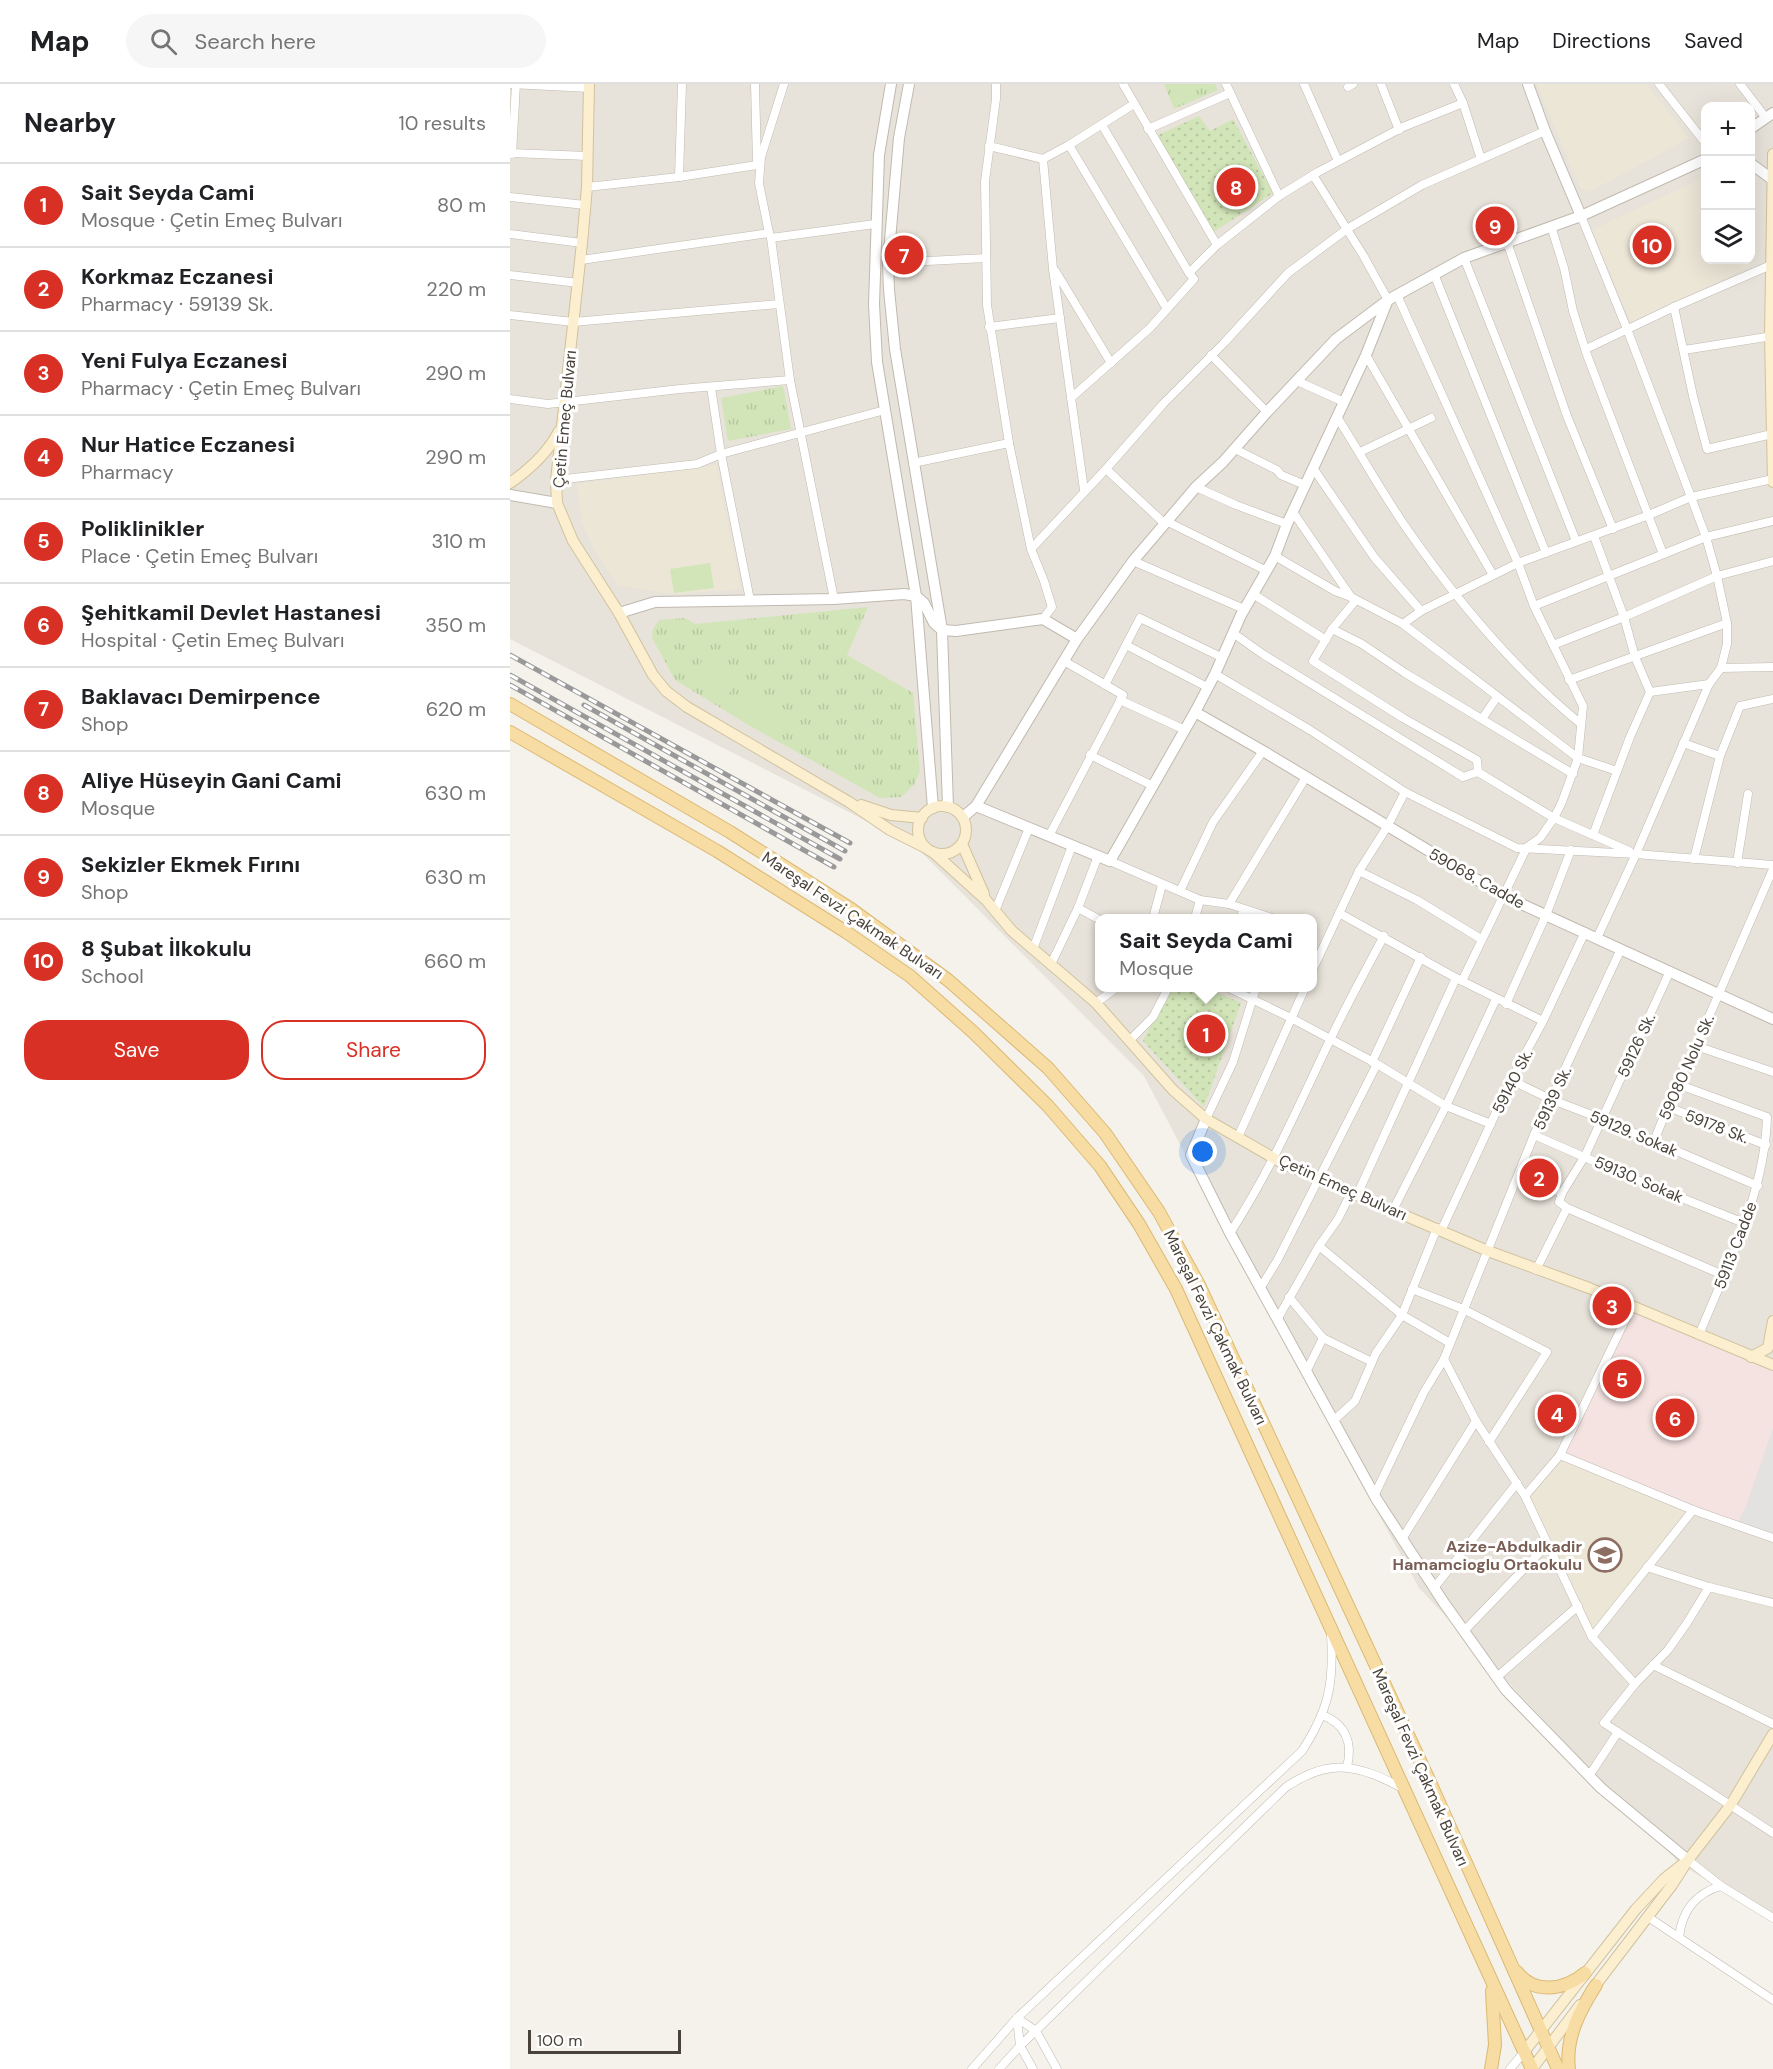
<!DOCTYPE html>
<meta charset="utf-8">
<style>
:root{--surface:#fff;--page:#f6f6f6;--text:#202124;--muted:#757577;--line:#e0e0e0;--accent:#d93025}
body{margin:0;font-family:"DM Sans",sans-serif;background:var(--page);color:var(--text)}
.controls{position:absolute;right:18px;top:18px;display:grid;overflow:hidden;border-radius:12px;box-shadow:0 6px 24px #0002}
.controls button{width:54px;height:54px;display:grid;place-items:center;padding:0;border:0;border-bottom:2px solid var(--line);background:var(--surface);color:var(--text);font:30px sans-serif}
.scale{position:absolute;left:18px;bottom:15px;width:153px;box-sizing:border-box;padding-left:6px;border:3px solid #49423a;border-top:0;font-size:16px;line-height:21px;white-space:nowrap;color:#49423a;-webkit-text-stroke:4px #fff;paint-order:stroke}
.you{position:absolute;left:693px;top:1068px;width:21px;height:21px;margin:-15px;border:4px solid #fff;border-radius:50%;background:#1a73e8;box-shadow:0 0 0 9px #1a73e833}
.badge{display:grid;place-items:center;width:39px;height:39px;border-radius:50%;background:var(--accent);color:#fff;font-size:20px;font-weight:700}
.pin{position:absolute;translate:-50% -50%;border:3px solid #fff;box-shadow:0 2px 6px #0006}
.popup{position:absolute;left:585px;top:830px;width:222px;height:78px;box-sizing:border-box;display:grid;place-content:center;border-radius:12px;background:var(--surface);filter:drop-shadow(0 2px 4px #0005);font-size:20px;white-space:nowrap;color:var(--muted)}
.popup b{font-size:22px;color:var(--text)}
.popup::after{content:'';position:absolute;left:50%;top:100%;margin-left:-12px;border:12px solid transparent;border-top-color:var(--surface)}
.list{margin:0;padding:0;list-style:none}
h2{display:flex;justify-content:space-between;align-items:center;height:78px;margin:0;padding:0 24px;font-size:26px}
h2 small{font-size:20px;font-weight:400;color:var(--muted)}
.list li{display:grid;grid-template-columns:39px 1fr auto;gap:18px;align-items:center;box-sizing:border-box;height:84px;padding:0 24px;border-top:2px solid var(--line)}
.list b{display:block;font-size:22px;white-space:nowrap}
.list p{margin:0;font-size:20px;white-space:nowrap;color:var(--muted)}
.list em{font-size:20px;font-style:normal;color:var(--muted)}
.actions{display:flex;gap:12px;padding:18px 24px}
.actions a{flex:1;padding:14px 0;border:2px solid var(--accent);border-radius:24px;text-align:center;font-size:21px;color:var(--accent)}
.actions .main{background:var(--accent);color:#fff}
.icon{flex:none;width:33px;height:33px;fill:none;stroke:currentColor;stroke-width:2;stroke-linecap:round;stroke-linejoin:round}
.map{position:relative;flex:none;width:1263px;height:1985px;overflow:hidden}
header{display:flex;align-items:center;gap:36px;box-sizing:border-box;height:84px;padding:0 30px;background:var(--surface);border-bottom:2px solid var(--line)}
header strong{font-size:28px}
nav{display:flex;gap:33px;margin-inline-start:auto;font-size:21px}
.search{width:420px;height:54px;background:var(--page);display:flex;align-items:center;gap:15px;box-sizing:border-box;padding:0 21px;border-radius:33px;color:var(--muted);font-size:22px}
main{display:flex}
aside{flex:1;background:var(--surface)}
.map>svg:first-child{display:block}
.residential{fill:#e8e3da;fill-rule:evenodd}
.education{fill:#ece6d7}
.medical{fill:#f4e3e1}
.grass{fill:url(#grass-dots)}
.park{fill:url(#park-tufts)}
.pitch{fill:#d2e5b8}
.parking{fill:#e4e2e0}
.lines{fill:none;stroke-linecap:round;stroke-linejoin:round}
.minor-casing{stroke:#c0b9af;stroke-width:9}
.tertiary-casing{stroke:#c0b9af;stroke-width:12}
.secondary-casing{stroke:#d0c29f;stroke-width:12}
.primary-casing{stroke:#dbb973;stroke-width:14}
.minor{stroke:#fff;stroke-width:8}
.tertiary{stroke:#fff;stroke-width:10}
.secondary{stroke:#fbefd0;stroke-width:10}
.primary{stroke:#f7dca3;stroke-width:12}
.rail-casing{stroke:#999;stroke-width:5}
.rail{stroke:#fff;stroke-width:3;stroke-dasharray:9;stroke-linecap:butt}
.labels{text-anchor:middle;stroke-width:6;stroke-linejoin:round;paint-order:stroke}
.street-label{font-size:16px;fill:#49423a;stroke:#fff}
.education-label{font-size:16px;font-weight:bold;fill:#785e54;stroke:#fff;text-anchor:end}
</style>
<header>
<strong>Map</strong>
<div class="search"><svg class="icon" aria-label="search" viewBox="0 0 24 24"><circle cx="10" cy="10" r="6"/><path d="M15 15l6 6"/></svg>Search here</div>
<nav><a>Map</a><a>Directions</a><a>Saved</a></nav>
</header>
<main>
<aside>
<h2>Nearby<small>10 results</small></h2>
<ul class="list">
<li><span class="badge">1</span><div><b>Sait Seyda Cami</b><p>Mosque · Çetin Emeç Bulvarı</p></div><em>80 m</em></li>
<li><span class="badge">2</span><div><b>Korkmaz Eczanesi</b><p>Pharmacy · 59139 Sk.</p></div><em>220 m</em></li>
<li><span class="badge">3</span><div><b>Yeni Fulya Eczanesi</b><p>Pharmacy · Çetin Emeç Bulvarı</p></div><em>290 m</em></li>
<li><span class="badge">4</span><div><b>Nur Hatice Eczanesi</b><p>Pharmacy</p></div><em>290 m</em></li>
<li><span class="badge">5</span><div><b>Poliklinikler</b><p>Place · Çetin Emeç Bulvarı</p></div><em>310 m</em></li>
<li><span class="badge">6</span><div><b>Şehitkamil Devlet Hastanesi</b><p>Hospital · Çetin Emeç Bulvarı</p></div><em>350 m</em></li>
<li><span class="badge">7</span><div><b>Baklavacı Demirpence</b><p>Shop</p></div><em>620 m</em></li>
<li><span class="badge">8</span><div><b>Aliye Hüseyin Gani Cami</b><p>Mosque</p></div><em>630 m</em></li>
<li><span class="badge">9</span><div><b>Sekizler Ekmek Fırını</b><p>Shop</p></div><em>630 m</em></li>
<li><span class="badge">10</span><div><b>8 Şubat İlkokulu</b><p>School</p></div><em>660 m</em></li>
</ul>
<div class="actions"><a class="main">Save</a><a>Share</a></div>
</aside>
<div class="map">
<svg width="1263" height="1985" viewBox="0 0 1263 1985">
<defs>
<pattern id="grass-dots" width="8" height="8" patternUnits="userSpaceOnUse" patternTransform="scale(1.5)"><rect width="8" height="8" fill="#d2e5b8"/><path d="M2 2h.1M6 6h.1" fill="none" stroke="#b6c69f" stroke-width="1.8" stroke-linecap="round"/></pattern>
<pattern id="park-tufts" width="24" height="20" patternUnits="userSpaceOnUse" patternTransform="scale(1.5)"><rect width="24" height="20" fill="#d2e5b8"/><path d="M3 7l-1-3M5 7V3M7 7l1-3M15 17l-1-3M17 17v-4M19 17l1-3" fill="none" stroke="#b6c69f"/></pattern>
</defs>
<rect width="100%" height="100%" fill="#f5f2ec"/>
<!-- residential -->
<path class="residential" d="M0,0H1263V1835L1171,1781L909,1504L751,1215L634,992L405,762L0,555ZM1196,22H1240V176H1196ZM590,834H802V904H590Z"/>
<!-- education -->
<g class="education">
<path d="M1027,0H1136L1179,54L1079,108L1070,104Z"/>
<path d="M1195,93L1196,176H1238L1241,182L1121,238L1082,146Z"/>
<path d="M206,381L231,505L162,510L107,501L84,466L72,438L67,400Z"/>
<path d="M1050,1371L1183,1426L1082,1553L1015,1412Z"/>
</g>
<!-- medical -->
<path class="medical" d="M1122,1222L1263,1281V1454L1050,1371Z"/>
<!-- grass -->
<g class="grass">
<path d="M689,32L700,47L723,35L763,109L702,149L644,53Z"/>
<path d="M658,904H697L731,919L694,1023L633,957Z"/>
</g>
<!-- park -->
<g class="park">
<path d="M654,0H705L708,6L664,25Z"/>
<path d="M273,302L281,345L218,357L211,314Z"/>
<path d="M358,523L337,571L403,609L410,687L404,701L391,713L370,714L240,642L165,596L142,554L143,545L149,536L175,534L185,540Z"/>
</g>
<!-- pitch -->
<g class="pitch">
<path d="M200,479L204,504L164,509L160,485Z"/>
<path d="M193,575L227,596L214,618L180,596Z"/>
<path d="M242,605L277,627L264,648L229,626Z"/>
</g>
<!-- parking -->
<path class="parking" d="M1263,1344V1454L1226,1442L1236,1422Z"/>
<g class="lines">
<!-- minor casing -->
<g class="minor-casing">
<g id="minor">
<path d="M0,0L79,4"/>
<path d="M245,0L247,80"/>
<path d="M486,0V15L475,97L477,221L499,359L521,465L534,497L542,523L533,535"/>
<path d="M613,0L707,161"/>
<path d="M716,0L769,112"/>
<path d="M794,0L828,77"/>
<path d="M871,0L889,46"/>
<path d="M944,0L953,19L971,75"/>
<path d="M1149,0L1196,60"/>
<path d="M1230,0L1256,34"/>
<path d="M838,3L843,0"/>
<path d="M592,41L679,189"/>
<path d="M638,45L720,9"/>
<path d="M559,61L657,225"/>
<path d="M479,62L533,75L559,61L624,20"/>
<path d="M0,69L78,72"/>
<path d="M2,70L6,0"/>
<path d="M533,75L543,185L574,406"/>
<path d="M803,91L853,171L878,216"/>
<path d="M169,93L172,0"/>
<path d="M77,103L169,93L247,81"/>
<path d="M0,113L75,121"/>
<path d="M1071,132L1117,245L1181,413L1196,453L1207,492L1217,539V560L1211,584L1199,600L1126,770L1087,854"/>
<path d="M1041,142L1054,184L1063,227L1077,271L1153,470"/>
<path d="M259,149L249,99L251,73L274,0"/>
<path d="M0,150L72,159"/>
<path d="M261,154L365,140"/>
<path d="M997,158L1057,332L1103,445"/>
<path d="M954,174L1066,457"/>
<path d="M71,176L259,149L261,154L280,296L324,515"/>
<path d="M378,179L476,174"/>
<path d="M546,188L601,279"/>
<path d="M924,190L1036,469"/>
<path d="M0,191L68,199"/>
<path d="M887,211L1008,479L1024,522L1073,622L1068,674L1052,718L1044,734L1030,754L1017,763L952,897"/>
<path d="M1164,223L1183,312L1197,365L1262,350"/>
<path d="M0,231L63,238L269,220"/>
<path d="M479,243L550,234"/>
<path d="M1076,265L1164,223L1261,181"/>
<path d="M1174,266L1263,252"/>
<path d="M701,271L757,328"/>
<path d="M856,271L983,491"/>
<path d="M787,297L834,318"/>
<path d="M201,303L211,370L240,516"/>
<path d="M561,314L640,244L684,195L679,189L707,161L769,112L808,88L893,43L953,19"/>
<path d="M0,315L38,320L170,305L280,296"/>
<path d="M827,333C850,369 871,407 895,442C944,513 1004,585 1071,640"/>
<path d="M725,365L767,386L771,391L795,401"/>
<path d="M850,368L921,334"/>
<path d="M403,379L499,359"/>
<path d="M803,384L864,473L911,527"/>
<path d="M596,385L654,439"/>
<path d="M46,396L187,380L211,370L375,326"/>
<path d="M686,403L726,421L777,440"/>
<path d="M783,428L841,513"/>
<path d="M656,437L757,487"/>
<path d="M521,465L596,385L653,320L714,259L778,189L837,145L912,101L1035,47"/>
<path d="M765,472L825,507L841,513L893,540L911,527L1008,479L1139,431L1181,413L1263,395"/>
<path d="M623,477L734,525"/>
<path d="M743,510L816,556"/>
<path d="M846,516L822,545L803,577L893,634L967,676L968,688"/>
<path d="M1024,522L1196,453L1263,437"/>
<path d="M893,540L1068,674L1107,687"/>
<path d="M822,545L852,560L895,589L1063,690"/>
<path d="M723,549L754,571L953,693L968,688"/>
<path d="M616,561L697,603"/>
<path d="M1043,561L1114,533L1207,492L1263,477"/>
<path d="M1211,584L1263,583"/>
<path d="M705,590L800,646L895,708L1007,764L1126,770L1263,781"/>
<path d="M1059,596L1217,539"/>
<path d="M595,601L630,534L711,573"/>
<path d="M1140,608L1199,600"/>
<path d="M610,616L675,646"/>
<path d="M972,635L987,613"/>
<path d="M1173,659L1210,672"/>
<path d="M580,671L643,702"/>
<path d="M968,688L1044,734L1119,767"/>
<path d="M1083,751L1120,653L1140,608L1125,573L1114,533L1084,452"/>
<path d="M539,752L613,611L554,577"/>
<path d="M1184,775L1210,672L1230,622L1263,615"/>
<path d="M600,777L690,816L719,820L762,834"/>
<path d="M1227,779L1238,710"/>
<path d="M849,787L907,816L971,855"/>
<path d="M670,807L703,738L753,667"/>
<path d="M719,820L796,693"/>
<path d="M568,824L590,836"/>
<path d="M485,827L519,744"/>
<path d="M829,829L946,894L1033,937"/>
<path d="M643,834L652,801"/>
<path d="M685,834L690,816"/>
<path d="M730,834L734,826"/>
<path d="M523,865L562,762"/>
<path d="M541,880L568,824L588,772"/>
<path d="M802,887L849,787L877,743L895,708"/>
<path d="M1160,887L1075,1072L1052,1109L1049,1118L1057,1124L1213,1191"/>
<path d="M719,904L781,934L867,980L936,1022L981,1040"/>
<path d="M586,919L606,904"/>
<path d="M996,920L1036,831L1061,766"/>
<path d="M619,957L643,933L658,904"/>
<path d="M1186,962L1263,988"/>
<path d="M862,978L911,873"/>
<path d="M1001,996L1040,1015L1092,1035L1248,1102"/>
<path d="M1167,1000L1257,1033C1255,1109 1217,1182 1189,1251"/>
<path d="M1158,1023L1256,1061"/>
<path d="M696,1035L723,978L746,904"/>
<path d="M1024,1051L1122,1094L1234,1139"/>
<path d="M728,1053L795,904"/>
<path d="M1144,1057L1167,1000L1194,944L1263,785"/>
<path d="M1009,1090L1052,1109"/>
<path d="M847,1111L946,894"/>
<path d="M883,1126L936,1022L986,915"/>
<path d="M931,1147L1001,996L1033,937L1075,848"/>
<path d="M720,1149C760,1088 788,1023 819,958C836,922 855,887 874,852"/>
<path d="M809,1162L892,1231L940,1259"/>
<path d="M1026,1186L1057,1124"/>
<path d="M751,1203L767,1177L867,980"/>
<path d="M902,1205L953,1225L1037,1268L979,1358"/>
<path d="M779,1213L813,1254"/>
<path d="M768,1234L809,1162L828,1135L841,1109"/>
<path d="M934,1275L966,1337L1015,1412L1082,1553L1125,1600"/>
<path d="M796,1288L813,1254L862,1278"/>
<path d="M823,1337L845,1317L866,1269L892,1231L927,1144"/>
<path d="M1050,1371L1183,1426L1263,1454"/>
<path d="M865,1410L914,1308L934,1275L1024,1051L1111,865"/>
<path d="M1015,1412L1050,1371L1122,1222"/>
<path d="M892,1455L966,1337"/>
<path d="M1137,1483L1199,1503L1263,1519"/>
<path d="M1199,1503L1177,1539L1158,1566L1125,1600L1094,1639L1263,1749"/>
<path d="M924,1504L1007,1399"/>
<path d="M954,1547L1038,1460"/>
<path d="M1082,1553L1183,1426"/>
<path d="M1143,1581L1263,1640"/>
<path d="M987,1593L1068,1522"/>
<path d="M812,1631C836,1640 843,1659 837,1683"/>
<path d="M1079,1692L1108,1648"/>
<path d="M1178,1776L1211,1802L1263,1834"/>
<path d="M1138,1833L1263,1916"/>
<path d="M1169,1853C1172,1827 1186,1809 1211,1802"/>
<path d="M507,1934L526,1947L547,1985"/>
<path d="M507,1934L510,1962L523,1985"/>
<path d="M462,1985L507,1934L792,1667C819,1625 824,1600 821,1551"/>
<path d="M489,1985L510,1962L776,1703C821,1673 849,1681 894,1705"/>
<path d="M1000,1985L1014,1968"/>
</g>
</g>
<!-- tertiary casing -->
<g class="tertiary-casing">
<g id="tertiary">
<path d="M381,0L369,71L364,220L367,278L406,512L423,724"/>
<path d="M399,0L389,54L378,179L379,206L385,265L432,546L438,723"/>
<path d="M1018,0L1035,47L1071,132"/>
<path d="M1240,45L1263,29"/>
<path d="M1240,79L1263,96"/>
<path d="M0,411L47,419"/>
<path d="M109,529L145,518L324,515L394,510L406,512L414,519L424,539L432,546L446,547L533,535L567,555"/>
<path d="M685,628L753,667L994,812L1263,935"/>
<path d="M466,722L600,777L685,628L705,590L731,531L765,472L777,440L856,271L877,218"/>
<path d="M453,733L466,722L567,555L623,477L686,403L713,378L757,328L826,255L878,216L954,174L1071,132L1196,75"/>
<path d="M696,1035L681,1071L720,1149L867,1416L934,1519L996,1606L1091,1704L1178,1776"/>
</g>
</g>
<!-- secondary casing -->
<g class="secondary-casing">
<g id="secondary">
<path d="M79,0L77,103L72,159L46,396L47,419L63,457L109,529L143,591L156,607L177,623L339,718L380,746L416,764"/>
<path d="M1263,70L1260,252L1263,398"/>
<path d="M0,399C20,385 38,369 49,347"/>
<path d="M351,721L381,731L412,734"/>
<circle cx="432" cy="746" r="24"/>
<path d="M452,760L474,810"/>
<path d="M423,768L476,816L502,847L586,919L663,1006L696,1035L774,1080L978,1167L1079,1204L1263,1281"/>
<path d="M1241,1273L1258,1264L1263,1237"/>
<path d="M1081,1907L1162,1801L1178,1776L1220,1722L1263,1650"/>
<path d="M1014,1968L1126,1825L1154,1795L1173,1780"/>
<path d="M1022,1985L1070,1921"/>
</g>
</g>
<!-- primary casing -->
<g class="primary-casing">
<g id="primary">
<path d="M0,620L220,748L341,825L438,896L538,984L595,1049L649,1128L689,1201L919,1696L1048,1985"/>
<path d="M0,648L207,767L336,848L400,892L463,948L538,1022L590,1082L629,1140L666,1205L1022,1985"/>
<path d="M1007,1888C1024,1911 1055,1906 1075,1889"/>
<path d="M981,1985L985,1961L982,1907"/>
<path d="M1059,1985C1055,1954 1070,1926 1086,1901"/>
</g>
</g>
<!-- minor -->
<use href="#minor" class="minor"/>
<!-- tertiary -->
<use href="#tertiary" class="tertiary"/>
<!-- secondary -->
<use href="#secondary" class="secondary"/>
<!-- primary -->
<use href="#primary" class="primary"/>
<!-- rail casing -->
<g class="rail-casing">
<g id="rail">
<path d="M0,571L340,759"/>
<path d="M0,591L330,775"/>
<path d="M0,601L324,783"/>
<path d="M74,621L335,767"/>
</g>
</g>
<!-- rail -->
<use href="#rail" class="rail"/>
</g>
<!-- icons -->
<defs>
<g id="school-ring" transform="scale(1.725)"><circle r="9.5" fill="#fff" stroke="#8d6e63" stroke-width="1.5"/><path d="M0-5L7-2L0 1L-7-2ZM-4 1L0 2.5L4 1V4Q0 6-4 4Z" fill="#8d6e63"/></g>
</defs>
<g fill-rule="evenodd">
<use href="#school-ring" x="1095" y="1471"/>
</g>
<g class="labels">
<!-- street labels -->
<g class="street-label">
<text transform="translate(54 335) rotate(-85)" y="6">Çetin Emeç Bulvarı</text>
<text transform="translate(967 794) rotate(29)" y="6">59068. Cadde</text>
<text transform="translate(343 831) rotate(34)" y="6">Mareşal Fevzi Çakmak Bulvarı</text>
<text transform="translate(1126 961) rotate(-65)" y="6">59126 Sk.</text>
<text transform="translate(1176 983) rotate(-66)" y="6">59080 Nolu Sk.</text>
<text transform="translate(1002 997) rotate(-63)" y="6">59140 Sk.</text>
<text transform="translate(1042 1014) rotate(-65)" y="6">59139 Sk.</text>
<text transform="translate(1207 1042) rotate(21)" y="6">59178 Sk.</text>
<text transform="translate(1124 1049) rotate(23)" y="6">59129. Sokak</text>
<text transform="translate(1129 1095) rotate(23)" y="6">59130. Sokak</text>
<text transform="translate(833 1103) rotate(24)" y="6">Çetin Emeç Bulvarı</text>
<text transform="translate(1225 1161) rotate(-69)" y="6">59113 Cadde</text>
<text transform="translate(706 1243) rotate(64)" y="6">Mareşal Fevzi Çakmak Bulvarı</text>
<text transform="translate(911 1683) rotate(66)" y="6">Mareşal Fevzi Çakmak Bulvarı</text>
</g>
<!-- education labels -->
<g class="education-label">
<text x="1072" y="1468">Azize-Abdulkadir<tspan x="1072" dy="18">Hamamcioglu Ortaokulu</tspan></text>
</g>
</g>
</svg>
<div class="controls">
<button>+</button>
<button>−</button>
<button><svg class="icon" aria-label="layers" viewBox="0 0 24 24"><path d="M12 4l9 5-9 5-9-5zM3 14l9 5 9-5"/></svg></button>
</div>
<div class="scale">100 m</div>
<div class="you"></div>
<div class="pin badge" style="left:696px;top:950px">1</div>
<div class="popup"><b>Sait Seyda Cami</b>Mosque</div>
<div class="pin badge" style="left:1029px;top:1094px">2</div>
<div class="pin badge" style="left:1102px;top:1222px">3</div>
<div class="pin badge" style="left:1047px;top:1330px">4</div>
<div class="pin badge" style="left:1112px;top:1295px">5</div>
<div class="pin badge" style="left:1165px;top:1334px">6</div>
<div class="pin badge" style="left:394px;top:171px">7</div>
<div class="pin badge" style="left:726px;top:103px">8</div>
<div class="pin badge" style="left:985px;top:142px">9</div>
<div class="pin badge" style="left:1142px;top:161px">10</div>
</div>
</main>
